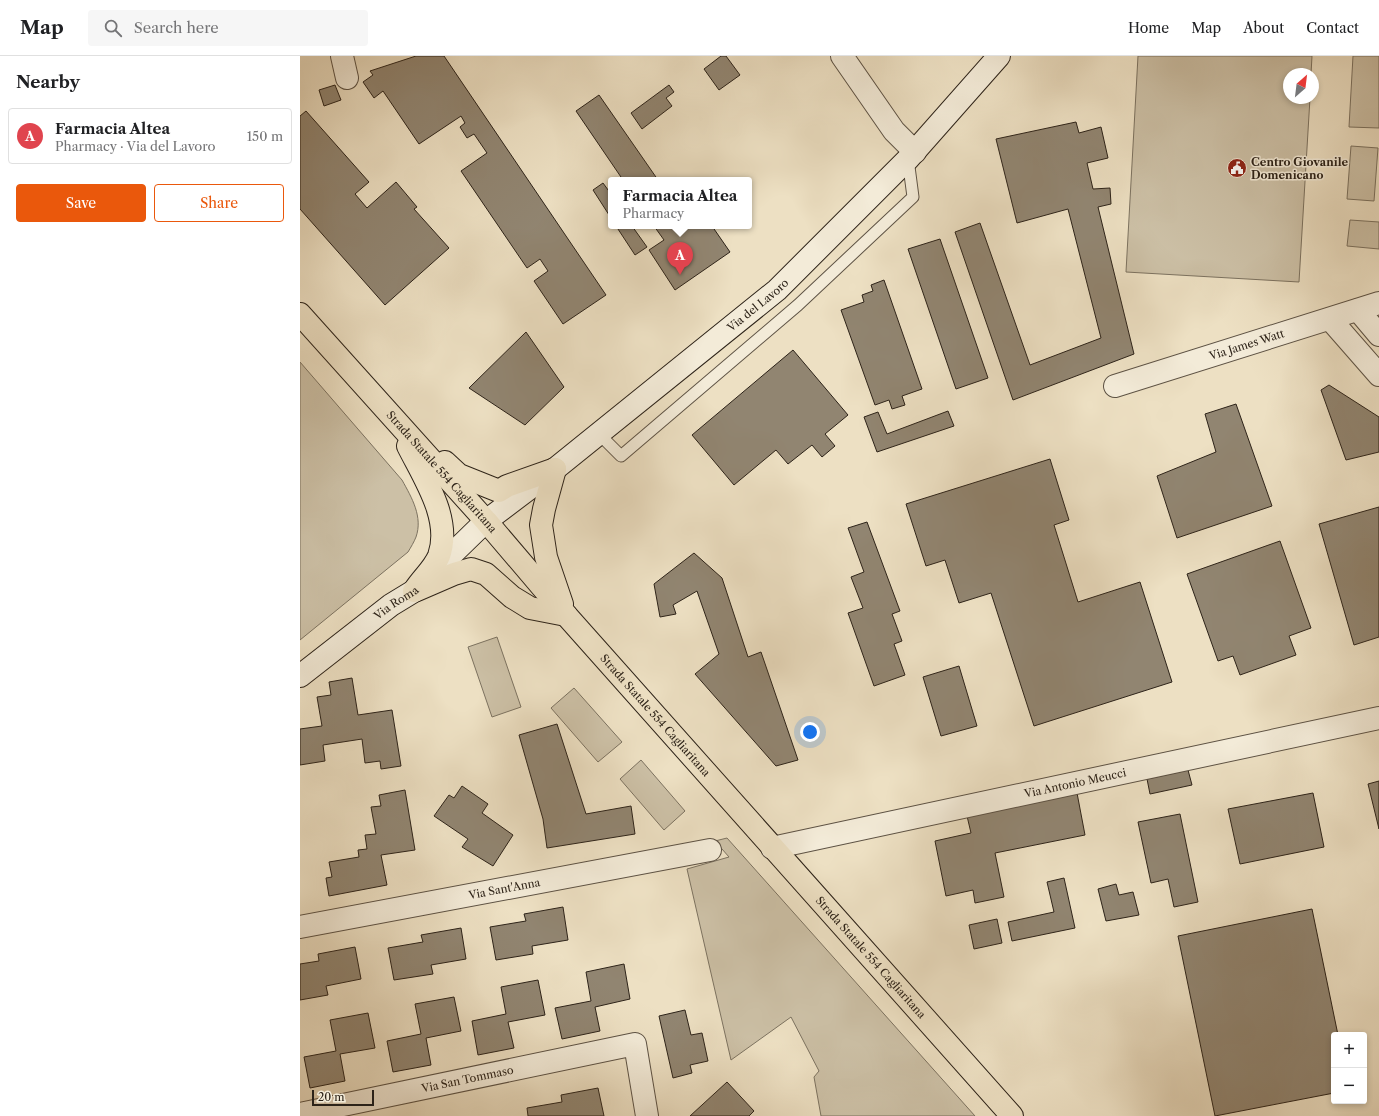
<!DOCTYPE html>
<meta charset="utf-8">
<style>
:root{--surface:#fff;--page:#f6f6f6;--text:#202124;--muted:#757577;--line:#e0e0e0;--accent:#ea580c}
body{margin:0;font-family:"Libre Caslon Text",serif;background:var(--page);color:var(--text)}
.controls{position:absolute;right:12px;bottom:12px;display:grid;overflow:hidden;border-radius:4px;box-shadow:0 2px 6px #0003}
.controls button{width:36px;height:36px;display:grid;place-items:center;padding:0;border:0;border-bottom:1px solid var(--line);background:var(--surface);color:var(--text);font:20px sans-serif}
.compass{position:absolute;left:983px;top:12px;width:36px;height:36px;border-radius:50%;background:var(--surface);box-shadow:0 2px 6px #0003;rotate:28deg}
.scale{position:absolute;left:12px;bottom:10px;width:62px;box-sizing:border-box;padding-left:4px;border:2px solid #2d2319;border-top:0;font-size:11px;line-height:14px;white-space:nowrap;color:#2d2319;-webkit-text-stroke:3px #f3ebd8;paint-order:stroke}
.you{position:absolute;left:510px;top:676px;width:14px;height:14px;margin:-10px;border:3px solid #fff;border-radius:50%;background:#1a73e8;box-shadow:0 0 0 6px #1a73e833}
.badge{display:grid;place-items:center;width:26px;height:26px;border-radius:50%;background:var(--accent);color:#fff;font-size:13px;font-weight:700}
.pin{position:absolute;translate:-50% -33px;filter:drop-shadow(0 1px 2px #0008)}
.pin::after{content:'';position:absolute;top:21px;width:14px;height:12px;background:inherit;clip-path:polygon(0 0,100% 0,50% 100%)}
.popup{position:absolute;left:308px;top:121px;width:144px;height:52px;box-sizing:border-box;display:grid;place-content:center;border-radius:4px;background:var(--surface);filter:drop-shadow(0 1px 3px #0005);font-size:13px;white-space:nowrap;color:var(--muted)}
.popup b{font-size:15px;color:var(--text)}
.popup::after{content:'';position:absolute;left:50%;top:100%;margin-left:-8px;border:8px solid transparent;border-top-color:var(--surface)}
.list{margin:0;padding:0;list-style:none}
h2{display:flex;justify-content:space-between;align-items:center;height:52px;margin:0;padding:0 16px;font-size:17px}
h2 small{font-size:13px;font-weight:400;color:var(--muted)}
.list li{display:grid;grid-template-columns:26px 1fr auto;gap:12px;align-items:center;box-sizing:border-box;height:56px;margin:0 8px 8px;padding:0 8px;border:1px solid var(--line);border-radius:4px}
.list b{display:block;font-size:15px;white-space:nowrap}
.list p{margin:0;font-size:13px;white-space:nowrap;color:var(--muted)}
.list em{font-size:13px;font-style:normal;color:var(--muted)}
.actions{display:flex;gap:8px;padding:12px 16px}
.actions a{flex:1;padding:9px 0;border:1px solid var(--accent);border-radius:4px;text-align:center;font-size:14px;color:var(--accent)}
.actions .main{background:var(--accent);color:#fff}
.icon{flex:none;width:22px;height:22px;fill:none;stroke:currentColor;stroke-width:2;stroke-linecap:round;stroke-linejoin:round}
.map{position:relative;flex:none;width:1079px;height:1060px;overflow:hidden}
header{display:flex;align-items:center;gap:24px;box-sizing:border-box;height:56px;padding:0 20px;background:var(--surface);border-bottom:1px solid var(--line)}
header strong{font-size:19px}
nav{display:flex;gap:22px;margin-inline-start:auto;font-size:14px}
.search{width:280px;height:36px;background:var(--page);display:flex;align-items:center;gap:10px;box-sizing:border-box;padding:0 14px;border-radius:4px;color:var(--muted);font-size:15px}
main{display:flex}
aside{flex:1;background:var(--surface)}
.map>svg:first-child{display:block}
.green{fill:#ccc0a6;stroke:#7c7260}
.building{fill:#918571;stroke:#2d2319}
.lines{fill:none;stroke-linecap:round;stroke-linejoin:round}
.service-casing{stroke:#5d5244;stroke-width:13}
.minor-casing{stroke:#5d5244;stroke-width:24}
.secondary-casing{stroke:#2d2319;stroke-width:24}
.primary-casing{stroke:#2d2319;stroke-width:24}
.service{stroke:#f3ebd8;stroke-width:11}
.minor{stroke:#f3ebd8;stroke-width:22}
.secondary{stroke:#f3ebd8;stroke-width:22}
.primary{stroke:#ede0c3;stroke-width:22}
.labels{text-anchor:middle;stroke-width:3;stroke-linejoin:round;paint-order:stroke}
.poi-label{font-size:11px;font-weight:bold;fill:#2d2319;stroke:#f3ebd8;text-anchor:start}
.street-label{font-size:11px;fill:#2d2319;stroke:#f3ebd8}
</style>
<header>
<strong>Map</strong>
<div class="search"><svg class="icon" aria-label="search" viewBox="0 0 24 24"><circle cx="10" cy="10" r="6"/><path d="M15 15l6 6"/></svg>Search here</div>
<nav><a>Home</a><a>Map</a><a>About</a><a>Contact</a></nav>
</header>
<main>
<aside>
<h2>Nearby<small></small></h2>
<ul class="list">
<li><span class="badge" style="background:#e0444e">A</span><div><b>Farmacia Altea</b><p>Pharmacy · Via del Lavoro</p></div><em>150 m</em></li>
</ul>
<div class="actions"><a class="main">Save</a><a>Share</a></div>
</aside>
<div class="map">
<svg width="1079" height="1060" viewBox="0 0 1079 1060">
<rect width="100%" height="100%" fill="#ede0c3"/>
<filter id="stains"><feTurbulence type="fractalNoise" baseFrequency=".005" numOctaves="4"/><feColorMatrix values="0 0 0 0 .2 0 0 0 0 .09 0 0 0 0 .02 0 0 0 .5 -.17"/></filter>
<radialGradient id="worn" r=".72"><stop offset=".6" stop-color="#630" stop-opacity="0"/><stop offset="1" stop-color="#630" stop-opacity=".3"/></radialGradient>
<!-- green -->
<g class="green">
<path d="M838,0H1012L1011,18H989V42H1010L999,226L826,216Z"/>
<path d="M1053,0H1079V72L1049,71Z"/>
<path d="M1051,90L1078,92L1074,145L1047,143Z"/>
<path d="M1050,164L1079,166V193L1047,190Z"/>
<path d="M0,306L102,424C112,442 123,461 116,481C114,486 111,491 108,496L0,584Z"/>
<path d="M197,581L221,651L192,661L168,591Z"/>
<path d="M274,632L322,686L298,706L251,652Z"/>
<path d="M341,704L385,755L364,774L320,723Z"/>
<path d="M427,782L675,1060H521L514,1021L519,1015L491,961L431,1004L387,813L429,801L415,785Z"/>
</g>
<!-- building -->
<g class="building">
<path d="M116,0H144L306,239L263,268L234,225L248,215L240,203L227,212L161,115L187,97L174,78L167,82L160,71L165,67L161,60L119,88L83,35L74,42L63,26L73,19L70,15Z"/>
<path d="M421,0H426L440,19L419,34L404,13Z"/>
<path d="M35,29L41,44L24,50L19,34Z"/>
<path d="M369,29L374,36L366,42L372,50L342,73L331,57Z"/>
<path d="M299,39L358,124H323L276,55Z"/>
<path d="M6,55L69,126L55,138L67,152L96,126L117,151L114,153L149,192L85,249L0,153V60Z"/>
<path d="M776,66L779,77L801,71L808,102L787,107L793,133L810,132L811,148L798,151L834,298L713,344L655,176L680,167L730,309L801,282L768,153L717,167L696,83Z"/>
<path d="M303,127L311,138V162L293,134Z"/>
<path d="M316,170H332L347,191L335,199Z"/>
<path d="M354,170H412L430,196L375,234L349,194L364,184Z"/>
<path d="M640,183L688,322L656,333L608,193Z"/>
<path d="M584,224L622,333L602,340L605,349L592,353L589,344L575,349L541,254L564,246L562,239L573,235L571,229Z"/>
<path d="M226,276L264,331L225,369L169,332Z"/>
<path d="M493,294L548,359L525,378L535,390L522,401L512,389L488,408L476,394L434,429L392,379Z"/>
<path d="M1029,329L1079,361V396L1046,404L1021,334Z"/>
<path d="M936,348L972,450L877,482L857,420L916,396L905,358Z"/>
<path d="M648,355L654,370L577,396L564,361L578,356L587,378Z"/>
<path d="M750,403L769,464L754,469L778,546L840,526L872,626L734,670L691,537L659,547L645,504L626,510L606,448Z"/>
<path d="M1079,451V581L1054,589L1019,468Z"/>
<path d="M567,466L600,555L592,558L602,585L594,588L605,619L574,630L548,557L563,552L551,521L564,516L548,472Z"/>
<path d="M980,485L1011,572L989,580L996,599L940,619L933,600L918,605L887,518Z"/>
<path d="M394,497L422,522L448,601L461,596L498,704L476,710L395,618L419,598L397,535L373,549L376,558L360,561L354,528Z"/>
<path d="M659,610L677,670L641,680L623,621Z"/>
<path d="M52,622L58,659L92,654L101,710L81,713L80,705L65,707L62,683L23,689L25,705L0,709V673L22,670L17,641L31,639L29,626Z"/>
<path d="M257,668L286,758L331,750L335,778L247,792L243,763L219,679Z"/>
<path d="M888,714L892,729L850,738L847,723Z"/>
<path d="M1079,725V773L1068,728Z"/>
<path d="M162,730L188,748L182,757L213,779L193,810L162,791L168,783L134,760L149,739L154,742Z"/>
<path d="M105,734L115,794L81,799L87,829L29,840L26,822L32,821L29,806L59,801L58,794L67,793L65,779L76,778L71,751L81,750L79,739Z"/>
<path d="M777,737L785,779L695,797L704,841L675,847L673,834L646,840L635,785L671,777L667,760Z"/>
<path d="M1013,737L1024,791L940,808L928,753Z"/>
<path d="M880,758L898,846L874,851L868,823L851,827L838,766Z"/>
<path d="M764,822L775,872L712,885L708,866L754,856L747,826Z"/>
<path d="M816,828L819,839L833,836L839,859L806,865L798,833Z"/>
<path d="M263,851L268,884L232,890L233,898L196,904L190,871L226,865L224,858Z"/>
<path d="M1012,853L1038,979H1034V1037L915,1060L878,880Z"/>
<path d="M697,863L702,887L674,893L669,869Z"/>
<path d="M161,872L166,903L131,909L133,918L94,924L88,892L123,886L121,879Z"/>
<path d="M55,891L61,923L26,930L28,939L0,944V908L19,905L18,898Z"/>
<path d="M324,908L330,943L295,951L300,975L262,983L255,952L291,945L286,916Z"/>
<path d="M238,924L245,959L208,966L214,992L178,999L172,965L206,958L201,931Z"/>
<path d="M154,941L161,975L126,982L131,1009L93,1016L87,985L121,978L115,948Z"/>
<path d="M385,954L391,979L402,977L408,1005L390,1009L392,1017L373,1022L359,960Z"/>
<path d="M68,957L75,992L40,998L45,1025L10,1032L4,1001L36,995L30,964Z"/>
<path d="M427,1026L454,1055L449,1060H390Z"/>
<path d="M298,1032L304,1060H228L227,1052L262,1046L261,1039Z"/>
</g>
<g class="lines">
<!-- service casing -->
<g class="service-casing">
<path id="service" d="M298,377L321,400L498,249L613,141L608,103"/>
</g>
<!-- minor casing -->
<g class="minor-casing">
<g id="minor">
<path d="M42,0L47,22"/>
<path d="M542,0L594,75L615,96"/>
<path d="M1058,254L1079,279"/>
<path d="M1030,263L1079,319"/>
<path id="s1" d="M815,330L1079,247"/>
<path id="s2" d="M472,792L1079,662"/>
<path id="s3" d="M0,871L410,794"/>
<path id="s4" d="M0,1058L335,988L347,1060"/>
</g>
</g>
<!-- secondary casing -->
<g class="secondary-casing">
<g id="secondary">
<path id="s5" d="M0,620L91,549L114,535L186,465L255,413L477,234L608,103L699,0"/>
</g>
</g>
<!-- primary casing -->
<g class="primary-casing">
<g id="primary">
<path id="s6" d="M0,258L186,465L266,559L712,1060"/>
<path d="M108,390C124,422 152,463 139,500C133,514 122,522 114,535"/>
<path d="M145,406L159,419L199,435L207,430L255,413"/>
<path d="M255,413L244,453L241,469L246,501L262,548"/>
<path d="M117,534L154,518L171,513L186,518L212,541L230,552L266,559"/>
</g>
</g>
<!-- service -->
<use href="#service" class="service"/>
<!-- minor -->
<use href="#minor" class="minor"/>
<!-- secondary -->
<use href="#secondary" class="secondary"/>
<!-- primary -->
<use href="#primary" class="primary"/>
</g>
<!-- icons -->
<defs>
<g id="civic-disc" transform="scale(1)"><circle r="9.5" fill="#8f2418" stroke="#f3ebd8"/><path d="M-.6-6.5H3V-4.5H.6V-3L4-1V1h2V6H-6V1h2V-1L-.6-3ZM-1.2 2.5V6h2.4V2.5Z" fill="#fff"/></g>
</defs>
<g fill-rule="evenodd">
<use href="#civic-disc" x="937" y="112"/>
</g>
<g class="labels">
<!-- poi labels -->
<g class="poi-label">
<text x="951" y="110">Centro Giovanile<tspan x="951" dy="13">Domenicano</tspan></text>
</g>
<!-- street labels -->
<g class="street-label">
<text dy="4" stroke="none"><textPath href="#s5" startOffset="590">Via del Lavoro</textPath></text>
<text dy="4" stroke="none"><textPath href="#s1" startOffset="138">Via James Watt</textPath></text>
<text dy="4" stroke="none"><textPath href="#s6" startOffset="212">Strada Statale 554 Cagliaritana</textPath></text>
<text dy="4" stroke="none"><textPath href="#s5" startOffset="121">Via Roma</textPath></text>
<text dy="4" stroke="none"><textPath href="#s6" startOffset="536">Strada Statale 554 Cagliaritana</textPath></text>
<text dy="4" stroke="none"><textPath href="#s2" startOffset="310">Via Antonio Meucci</textPath></text>
<text dy="4" stroke="none"><textPath href="#s3" startOffset="208">Via Sant'Anna</textPath></text>
<text dy="4" stroke="none"><textPath href="#s6" startOffset="860">Strada Statale 554 Cagliaritana</textPath></text>
<text dy="4" stroke="none"><textPath href="#s4" startOffset="171">Via San Tommaso</textPath></text>
</g>
</g>
<rect width="100%" height="100%" filter="url(#stains)"/>
<rect width="100%" height="100%" fill="url(#worn)"/>
</svg>
<div class="controls">
<button>+</button>
<button>−</button>
</div>
<svg class="compass" viewBox="-18 -18 36 36"><path d="M0-13l5 13h-10z" fill="#e53935"/><path d="M0 13l5-13h-10z" fill="#757577"/></svg>
<div class="scale">20 m</div>
<div class="you"></div>
<div class="pin badge" style="left:380px;top:219px;background:#e0444e">A</div>
<div class="popup"><b>Farmacia Altea</b>Pharmacy</div>
</div>
</main>
